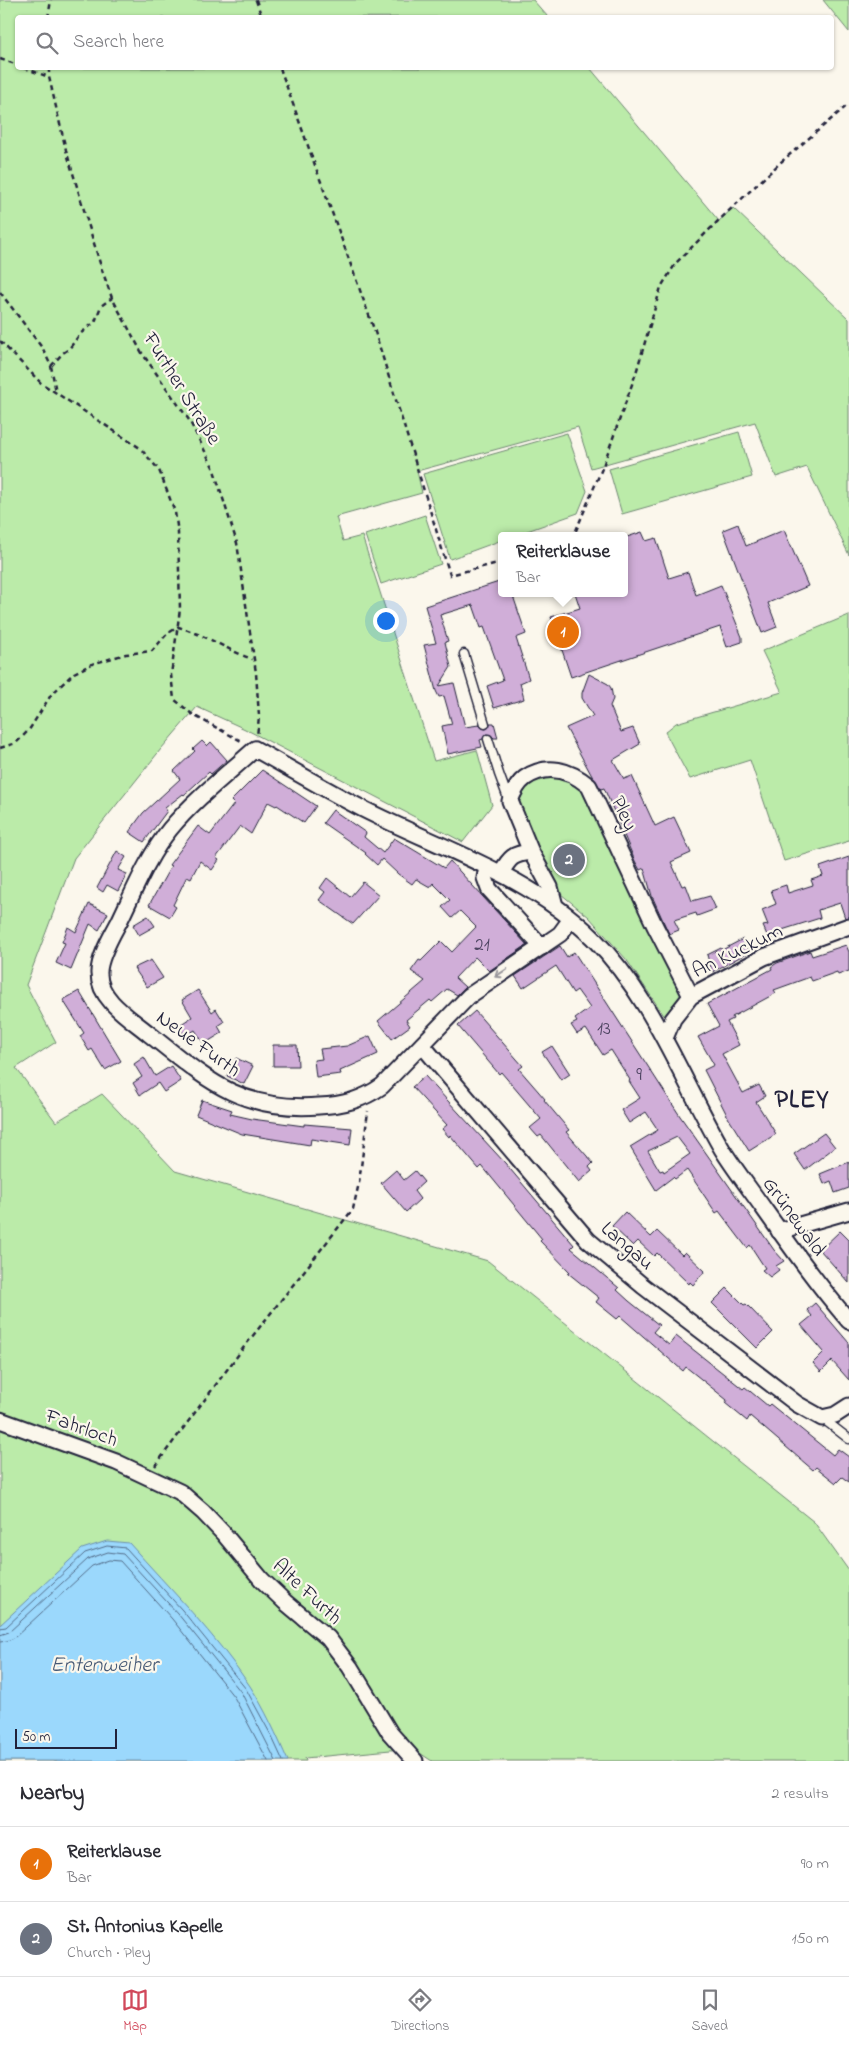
<!DOCTYPE html>
<meta charset="utf-8">
<style>
:root{--surface:#fff;--page:#f2f2f3;--text:#2b2b33;--muted:#7c7c81;--line:#e1e1e2;--accent:#d1495b}
body{margin:0;font-family:"Indie Flower",sans-serif;background:var(--page);color:var(--text)}
.scale{position:absolute;left:15px;bottom:12px;width:102px;box-sizing:border-box;padding-left:5px;border:2px solid #22223b;border-top:0;font-size:14px;line-height:18px;white-space:nowrap;color:#22223b;-webkit-text-stroke:4px #fbf7ec;paint-order:stroke}
.you{position:absolute;left:385px;top:620px;width:18px;height:18px;margin:-12px;border:4px solid #fff;border-radius:50%;background:#1a73e8;box-shadow:0 0 0 8px #1a73e833}
.badge{display:grid;place-items:center;width:32px;height:32px;border-radius:50%;background:var(--accent);color:#fff;font-size:16px;font-weight:700}
.pin{position:absolute;translate:-50% -50%;border:2px solid #fff;box-shadow:0 1px 5px #0006}
.popup{position:absolute;left:498px;top:532px;width:130px;height:65px;box-sizing:border-box;display:grid;place-content:center;border-radius:5px;background:var(--surface);filter:drop-shadow(0 1px 4px #0005);font-size:16px;white-space:nowrap;color:var(--muted)}
.popup b{font-size:19px;color:var(--text)}
.popup::after{content:'';position:absolute;left:50%;top:100%;margin-left:-10px;border:10px solid transparent;border-top-color:var(--surface)}
.list{margin:0;padding:0;list-style:none}
h2{display:flex;justify-content:space-between;align-items:center;height:65px;margin:0;padding:0 20px;font-size:21px}
h2 small{font-size:16px;font-weight:400;color:var(--muted)}
.list li{display:grid;grid-template-columns:32px 1fr auto;gap:15px;align-items:center;box-sizing:border-box;height:75px;padding:0 20px;border-top:1px solid var(--line)}
.list b{display:block;font-size:19px;white-space:nowrap}
.list p{margin:0;font-size:16px;white-space:nowrap;color:var(--muted)}
.list em{font-size:16px;font-style:normal;color:var(--muted)}
.icon{flex:none;width:28px;height:28px;fill:none;stroke:currentColor;stroke-width:2;stroke-linecap:round;stroke-linejoin:round}
.map{position:relative;flex:none;width:849px;height:1761px;overflow:hidden}
.search{position:absolute;background:var(--surface);box-shadow:0 1px 4px #0004;left:15px;right:15px;top:15px;height:55px;display:flex;align-items:center;gap:12px;box-sizing:border-box;padding:0 18px;border-radius:5px;color:var(--muted);font-size:19px}
.sheet{height:215px;background:var(--surface)}
nav{display:flex;justify-content:space-around;align-items:center;box-sizing:border-box;height:70px;border-top:1px solid var(--line);background:var(--surface);font-size:14px;color:var(--muted)}
nav a{display:grid;justify-items:center;gap:2px}
nav .on{color:var(--accent)}
.map>svg:first-child{display:block}
.green{fill:#bbeba9;stroke:#6e8672}
.water{fill:#9bd8fc;stroke:#6b8faf}
.lines{fill:none;stroke-linecap:round;stroke-linejoin:round}
.shore{stroke:#526b88;stroke-width:1}
.building{fill:#d0aed8;stroke:#22223b;fill-rule:evenodd}
.service-casing{stroke:#22223b;stroke-width:11}
.minor-casing{stroke:#22223b;stroke-width:19}
.path{stroke:#22223b;stroke-width:2.5;stroke-dasharray:5 4;stroke-linecap:butt}
.service{stroke:#fbf7ec;stroke-width:8}
.minor{stroke:#fbf7ec;stroke-width:15}
.oneway{stroke:#99979c}
.labels{text-anchor:middle;stroke-width:4.5;stroke-linejoin:round;paint-order:stroke}
.number-label{font-size:19px;fill:#4e4562}
.street-label{font-size:21px;fill:#22223b;stroke:#fbf7ec}
.water-label{font-size:22px;font-style:italic;fill:#465975;stroke:#fbf7ec}
.district-label{font-size:26px;font-weight:bold;letter-spacing:1px;fill:#22223b;stroke:#fbf7ec}
</style>
<div class="map">
<svg width="849" height="1761" viewBox="0 0 849 1761">
<rect width="100%" height="100%" fill="#fbf7ec"/>
<filter id="ink" filterUnits="userSpaceOnUse"><feTurbulence type="fractalNoise" baseFrequency=".02" numOctaves="2"/><feDisplacementMap in="SourceGraphic" scale="10" xChannelSelector="R" yChannelSelector="G"/><feConvolveMatrix kernelMatrix="1 2 1 2 8 2 1 2 1" color-interpolation-filters="sRGB"/></filter>
<g filter="url(#ink)">
<!-- green -->
<g class="green">
<path d="M0,0H533L548,17L18,18V68H590L719,221L733,208L849,319V555L807,467L776,477L755,422L591,468L578,427L417,471L422,493L336,517L343,541L362,536L434,761L477,750L492,805L463,842L245,729L197,707L161,749L74,858L26,985L56,1042L16,1068L56,1122L102,1094L175,1171L488,1261L814,1522L849,1571V1761H432L412,1748L305,1758L306,1761H0Z"/>
<path d="M823,0H849V32Z"/>
<path d="M739,432L752,477L622,514L609,469Z"/>
<path d="M567,433L587,491L578,513L513,536H502V540L450,559L423,474Z"/>
<path d="M425,515L441,564L381,584L365,535Z"/>
<path d="M849,615V841L784,861L750,760L690,779L665,732L676,723L782,692L762,651Z"/>
<path d="M559,774L574,781L585,792L682,994L673,1011L665,1017L626,959L589,917L561,894L518,808C524,782 533,776 559,774Z"/>
</g>
<!-- water -->
<path class="water" d="M107,1541L129,1543C170,1589 216,1635 250,1686C265,1709 277,1736 288,1761H0V1625L82,1549Z"/>
<g class="lines">
<!-- shore -->
<g class="shore">
<path d="M0,1628L6,1627L85,1553L107,1546L126,1548L182,1610L246,1689L271,1735L283,1761"/>
<path d="M0,1635L9,1632L88,1559L108,1552L123,1554L178,1614L241,1692L276,1761"/>
<path d="M0,1642L7,1641L14,1638L92,1566L109,1560L120,1561L172,1619L234,1697L268,1761"/>
</g>
</g>
<!-- building -->
<g class="building">
<path d="M738,524L746,546L784,530L808,586L768,603L777,627L762,633L723,530Z"/>
<path d="M642,532L646,541L656,538L669,578L688,572L696,595L721,585L742,637V642L727,647L720,627L571,677L551,617L580,608L575,593H624V538Z"/>
<path d="M502,581V593H512L526,634L516,638L529,679L520,683L524,699L494,708L487,686L503,680L484,627L481,628L473,605L440,615L448,641L445,642L451,667L439,686L454,683L465,727L479,725L482,728L486,729L489,727L490,723H494L498,738H494L491,735L486,734L483,739L480,740L482,747L448,754L442,726L452,724L444,696L439,697L436,691L424,645L436,643L425,606Z"/>
<path d="M589,674L608,684L611,688L613,699L610,706L621,732L633,728L640,744L613,760L624,779L632,776L655,826L674,817L691,853L671,862L682,886L686,885L692,901L710,896L716,909L697,916L696,913L674,920L679,930L669,934L652,896L644,868L640,870L635,861L604,788L601,789L592,776L566,728L593,716L582,698V693Z"/>
<path d="M202,741L207,746L211,742L227,760L211,774L209,772L184,795L183,794L165,808L167,811L144,842L129,832L143,813L180,779L174,771L195,751L193,749Z"/>
<path d="M262,770L316,806L304,823L277,805L276,806L268,802L251,834L240,826L216,858L219,860L212,870L200,861L191,878L187,876L173,905L176,907L170,917L149,905L171,866L169,865L198,826L210,835L234,804L231,801Z"/>
<path d="M333,810L366,833L364,837L383,853L394,838L444,868L450,861L527,945L489,971L475,957L455,978L465,987L457,995L447,989L432,1002L430,1000L406,1020L410,1026L392,1039L378,1021L425,981L411,971L419,960L421,961L441,941L452,952L476,927L460,911L452,918L442,907L450,900L433,883L430,887L416,879L412,884L398,874L382,859L377,865L365,854L366,853L323,823Z"/>
<path d="M569,850L578,865L568,870L560,855Z"/>
<path d="M117,851L126,857L118,870L127,874L118,891L107,885L103,892L97,888Z"/>
<path d="M849,857V917L845,918L840,903L818,910L820,918L782,930L783,934L769,940L763,926L768,925L762,910L776,904L771,890L786,885L788,893L813,885L811,880L823,876L820,867Z"/>
<path d="M327,878L350,897L363,882L379,895L353,924L319,900L325,892L320,888Z"/>
<path d="M89,904L108,913L99,930L90,924L71,970L56,963L65,943L62,942L68,927L76,932Z"/>
<path d="M148,916L155,926L139,935L133,925Z"/>
<path d="M743,939L749,952L712,972L707,955L721,948L722,950Z"/>
<path d="M846,945L849,952V971L838,975L837,972L812,981L810,977L774,990L776,993L732,1017L733,1019L727,1022L739,1045L722,1054L743,1093L759,1085L765,1096L756,1102L776,1134L749,1151L729,1119L704,1070L714,1065L698,1037L719,1026L707,1004L772,969L771,967L777,963L810,951L812,956Z"/>
<path d="M560,946L567,957L574,952L680,1116L774,1250L784,1261L776,1266L779,1270L770,1277L762,1270L765,1268L750,1245L747,1248L719,1211L716,1213L687,1170L675,1179L673,1177L656,1190L630,1147L658,1130L646,1112L629,1123L621,1110L640,1098L629,1081L630,1080L611,1050L603,1055L586,1029L577,1034L571,1025L577,1022L575,1019L590,1008L577,990L573,993L556,966L523,988L515,976ZM677,1137L690,1154L664,1172L663,1170L660,1171L648,1151Z"/>
<path d="M151,960L163,978L147,987L134,968Z"/>
<path d="M198,990L212,1012L216,1009L224,1022L218,1026L222,1033L204,1044L195,1030L185,1036L178,1026L192,1017L182,1000Z"/>
<path d="M79,991L121,1061L105,1070L92,1049L89,1051L80,1036L84,1033L63,1000Z"/>
<path d="M475,1011L523,1066L519,1069L545,1099L544,1100L569,1130L566,1132L593,1163L589,1167L592,1171L579,1182L541,1135L538,1137L530,1128L541,1119L501,1072L499,1074L458,1026Z"/>
<path d="M370,1036L378,1054L340,1071L341,1074L316,1077L314,1060L322,1059L320,1049L347,1046Z"/>
<path d="M273,1045H297L298,1066H273Z"/>
<path d="M552,1046L570,1074L561,1080L542,1052Z"/>
<path d="M144,1057L155,1076L171,1066L181,1081L164,1092L158,1083L140,1095L133,1083L142,1077L134,1064Z"/>
<path d="M236,1058L253,1066L244,1084L227,1076Z"/>
<path d="M425,1076L505,1163L574,1245L571,1248L619,1288L617,1290L629,1301L659,1325L653,1332L669,1345L676,1336L743,1389L745,1387L768,1406L770,1404L833,1455L838,1449L849,1457V1482L842,1477L836,1483L816,1467L813,1470L750,1416L747,1421L725,1403L727,1400L686,1367L683,1371L620,1316L617,1319L596,1302L599,1298L568,1273L570,1272L540,1241L542,1239L482,1166L479,1169L450,1135L449,1137L442,1129L447,1125L412,1087Z"/>
<path d="M202,1100L232,1110L230,1114L252,1119L304,1126V1124L352,1128L350,1145L311,1139L310,1145L242,1134L196,1115Z"/>
<path d="M824,1133L835,1147L805,1170L794,1154Z"/>
<path d="M849,1162V1188L835,1193L831,1181L824,1184L820,1174Z"/>
<path d="M396,1170L404,1180L415,1171L424,1182L414,1191L420,1199L406,1212L381,1183Z"/>
<path d="M625,1212L651,1237L657,1231L682,1255L685,1252L705,1271L693,1285L690,1282L689,1284L657,1253L654,1256L638,1241L633,1246L612,1226Z"/>
<path d="M840,1231L849,1240V1283L820,1250Z"/>
<path d="M727,1288L744,1305L746,1304L750,1308L773,1332L757,1348L712,1303Z"/>
<path d="M815,1303L849,1343V1380L832,1361L821,1372L813,1363L824,1352L801,1325L812,1316L807,1310Z"/>
</g>
<g class="lines">
<!-- service casing -->
<g class="service-casing">
<g id="service">
<path d="M464,654L485,724"/>
<path d="M488,739L499,774L509,801"/>
<path d="M822,1418L849,1439"/>
</g>
</g>
<!-- minor casing -->
<g class="minor-casing">
<g id="minor">
<path d="M487,867L485,878L489,889L542,947"/>
<path d="M501,873C510,857 513,854 531,852"/>
<path d="M555,906L550,887L531,852L510,801C513,793 518,783 525,778C547,763 570,770 589,786L655,926L691,996"/>
<path d="M571,919L560,934L469,996L382,1086C362,1100 343,1105 319,1106C240,1112 206,1079 148,1033C130,1018 99,1000 99,974C98,959 112,935 119,922C134,891 148,856 170,829C195,799 226,775 255,749C291,769 326,790 363,809C442,849 529,875 593,938C652,997 681,1078 722,1149C735,1170 750,1189 764,1209C791,1247 818,1285 849,1321"/>
<path d="M665,1038L673,1019L691,996L764,957L849,926"/>
<path d="M422,1045L588,1240L643,1286L797,1404L822,1418L835,1415L849,1406"/>
<path d="M779,1231L849,1211"/>
<path d="M0,1420L116,1462L180,1492L203,1512L223,1533L262,1580L285,1602L328,1638L350,1667L390,1733L415,1761"/>
</g>
</g>
<!-- path -->
<g class="path">
<path d="M256,0L262,18"/>
<path d="M48,18L51,0"/>
<path d="M0,59L18,65"/>
<path d="M24,68L49,77L66,150L102,270L112,298L142,353L189,420L213,467L237,543L256,673L259,716L257,737"/>
<path d="M49,68V77"/>
<path d="M280,68L375,332L450,575L502,562"/>
<path d="M0,292L43,349L51,366L56,392"/>
<path d="M0,341L41,383L140,448L159,470L175,512L178,533L180,609L171,675L174,699L193,715L243,742"/>
<path d="M51,366L63,353L69,349L80,334L95,322L101,306L112,298"/>
<path d="M569,536L575,533L603,466L636,373L661,287L676,263L717,222L781,162L849,104"/>
<path d="M0,748L16,743L29,730L51,695L74,673L92,664L126,654L152,651L167,634L178,627C204,634 227,650 252,659"/>
<path d="M155,1466L244,1347L353,1209L359,1183L368,1111"/>
</g>
<!-- service -->
<use href="#service" class="service"/>
<!-- minor -->
<use href="#minor" class="minor"/>
</g>
<!-- one-way arrows -->
<defs><path id="oneway-shaft" d="M-6 0H5M1.5-3L5.5 0L1.5 3" fill="none" stroke-width="1.6" stroke-linecap="round" stroke-linejoin="round" transform="scale(1.25)"/></defs>
<use class="oneway" href="#oneway-shaft" transform="translate(501 973) rotate(147)"/>
</g>
<g class="labels">
<!-- number labels -->
<g class="number-label">
<text x="482" y="950">21</text>
<text x="604" y="1034">13</text>
<text x="639" y="1080">9</text>
</g>
<!-- street labels -->
<g class="street-label">
<text transform="translate(183 388) rotate(58)" y="7">Further Straße</text>
<text transform="translate(625 813) rotate(65)" y="7">Pley</text>
<text transform="translate(737 950) rotate(-26)" y="7">An Kuckum</text>
<text transform="translate(199 1043) rotate(36)" y="7">Neue Furth</text>
<text transform="translate(795 1216) rotate(54)" y="7">Grünewald</text>
<text transform="translate(628 1245) rotate(41)" y="7">Langau</text>
<text transform="translate(82 1427) rotate(20)" y="7">Fahrloch</text>
<text transform="translate(308 1591) rotate(43)" y="7">Alte Furth</text>
</g>
<!-- water labels -->
<g class="water-label">
<text x="104" y="1671">Entenweiher</text>
</g>
<!-- district labels -->
<g class="district-label">
<text x="802" y="1107">PLEY</text>
</g>
</g>
</svg>
<div class="scale">50 m</div>
<div class="you"></div>
<div class="pin badge" style="left:563px;top:632px;background:#e8710a">1</div>
<div class="popup"><b>Reiterklause</b>Bar</div>
<div class="pin badge" style="left:569px;top:860px;background:#6b7280">2</div>
<div class="search"><svg class="icon" aria-label="search" viewBox="0 0 24 24"><circle cx="10" cy="10" r="6"/><path d="M15 15l6 6"/></svg>Search here</div>
</div>
<section class="sheet">
<h2>Nearby<small>2 results</small></h2>
<ul class="list">
<li><span class="badge" style="background:#e8710a">1</span><div><b>Reiterklause</b><p>Bar</p></div><em>90 m</em></li>
<li><span class="badge" style="background:#6b7280">2</span><div><b>St. Antonius Kapelle</b><p>Church · Pley</p></div><em>150 m</em></li>
</ul>
</section>
<nav>
<a class="on"><svg class="icon" aria-label="map" viewBox="0 0 24 24"><path d="M3 6l6-2 6 2 6-2v14l-6 2-6-2-6 2zM9 4v14M15 6v14"/></svg>Map</a>
<a><svg class="icon" aria-label="directions" viewBox="0 0 24 24"><path d="M12 3l9 9-9 9-9-9zM9 14v-3h6M13 9l2 2-2 2"/></svg>Directions</a>
<a><svg class="icon" aria-label="saved" viewBox="0 0 24 24"><path d="M7 4h10v16l-5-4-5 4z"/></svg>Saved</a>
</nav>
